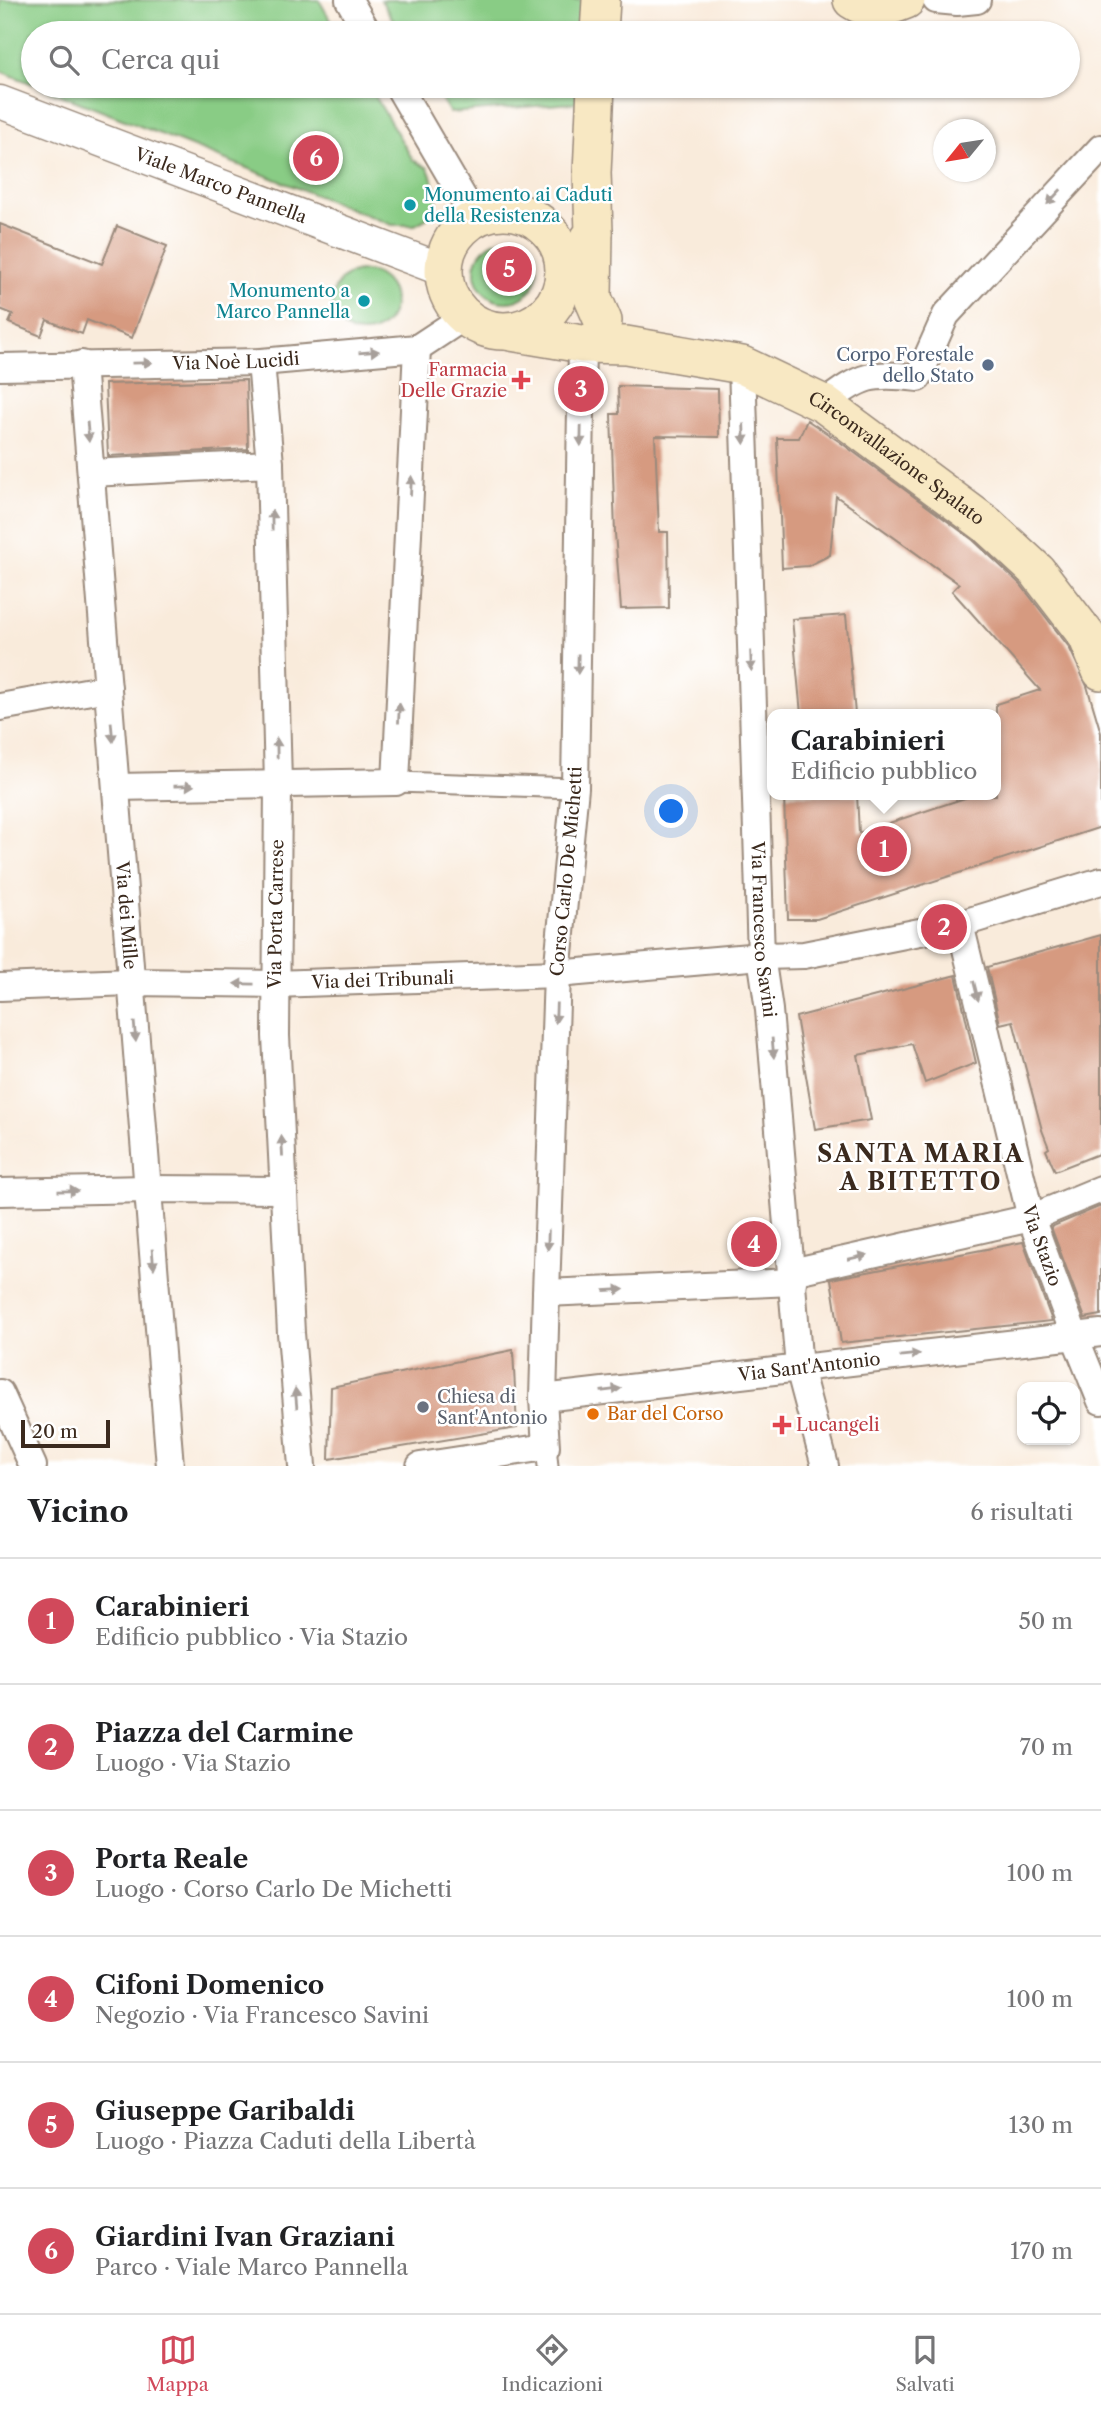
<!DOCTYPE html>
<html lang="it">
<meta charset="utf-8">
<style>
:root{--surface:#fff;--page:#f2f2f2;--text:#202124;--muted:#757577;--line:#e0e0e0;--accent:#d1495b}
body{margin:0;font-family:"Libre Caslon Text",serif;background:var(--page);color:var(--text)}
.controls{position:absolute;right:21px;bottom:21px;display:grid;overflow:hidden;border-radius:14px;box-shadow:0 2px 5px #0004}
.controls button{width:63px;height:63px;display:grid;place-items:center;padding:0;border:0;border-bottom:2px solid var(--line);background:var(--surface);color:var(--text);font:35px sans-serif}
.compass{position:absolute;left:933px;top:119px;width:63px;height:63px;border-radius:50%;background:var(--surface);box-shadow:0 2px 5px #0004;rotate:240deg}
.scale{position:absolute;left:21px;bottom:18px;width:89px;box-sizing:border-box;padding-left:7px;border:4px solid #3b2a1e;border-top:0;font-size:19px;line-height:24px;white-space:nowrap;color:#3b2a1e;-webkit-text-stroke:5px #fff;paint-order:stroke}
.you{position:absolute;left:672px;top:812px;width:24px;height:24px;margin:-18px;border:5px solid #fff;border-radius:50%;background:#1a73e8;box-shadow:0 0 0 10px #1a73e833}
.badge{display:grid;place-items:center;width:46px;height:46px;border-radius:50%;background:var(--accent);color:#fff;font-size:23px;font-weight:700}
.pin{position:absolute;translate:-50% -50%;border:4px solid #fff;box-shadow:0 2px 7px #0006}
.popup{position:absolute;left:767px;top:709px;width:234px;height:91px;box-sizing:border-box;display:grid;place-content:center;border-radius:14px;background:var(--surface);filter:drop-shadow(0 2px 5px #0005);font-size:23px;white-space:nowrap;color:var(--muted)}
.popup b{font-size:26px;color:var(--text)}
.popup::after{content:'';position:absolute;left:50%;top:100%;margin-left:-14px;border:14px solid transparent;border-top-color:var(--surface)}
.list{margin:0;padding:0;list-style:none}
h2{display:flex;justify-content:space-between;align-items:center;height:91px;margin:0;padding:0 28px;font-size:30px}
h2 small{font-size:23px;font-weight:400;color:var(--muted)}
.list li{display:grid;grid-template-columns:46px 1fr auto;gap:21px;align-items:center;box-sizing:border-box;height:126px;padding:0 28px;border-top:2px solid var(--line)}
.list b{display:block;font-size:26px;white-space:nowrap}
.list p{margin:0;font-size:23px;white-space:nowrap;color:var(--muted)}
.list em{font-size:23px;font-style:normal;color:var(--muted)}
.icon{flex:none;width:38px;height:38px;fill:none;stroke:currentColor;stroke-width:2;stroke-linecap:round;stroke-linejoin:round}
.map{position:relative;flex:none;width:1101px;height:1466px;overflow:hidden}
.search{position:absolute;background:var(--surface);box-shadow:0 2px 5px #0004;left:21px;right:21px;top:21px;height:77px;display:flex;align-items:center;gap:18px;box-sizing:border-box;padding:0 24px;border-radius:38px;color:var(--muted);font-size:26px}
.sheet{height:847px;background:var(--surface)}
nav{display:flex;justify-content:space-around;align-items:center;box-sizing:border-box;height:98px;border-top:2px solid var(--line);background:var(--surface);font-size:19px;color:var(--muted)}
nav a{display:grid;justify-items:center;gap:4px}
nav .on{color:var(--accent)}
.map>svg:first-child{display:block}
.green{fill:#89cc85;stroke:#627b52;stroke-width:2}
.building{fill:#d69a80}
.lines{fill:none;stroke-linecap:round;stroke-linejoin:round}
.pedestrian-casing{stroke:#9a8a7c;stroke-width:23}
.minor-casing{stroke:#9a8a7c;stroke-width:30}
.tertiary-casing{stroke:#9a8a7c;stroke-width:35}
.secondary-casing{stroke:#9a8a7c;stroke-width:40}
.pedestrian{stroke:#fff;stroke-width:19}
.minor{stroke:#fff;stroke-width:26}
.tertiary{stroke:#fff;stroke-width:32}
.secondary{stroke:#f8e8c3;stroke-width:37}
.oneway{fill:#a79f9a}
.culture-dot{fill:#0f9aa8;stroke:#fff;stroke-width:2.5}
.service-dot{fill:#5c6f8a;stroke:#fff;stroke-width:2.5}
.health-dot{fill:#e0444e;stroke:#fff;stroke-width:2.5}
.worship-dot{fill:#6b7280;stroke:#fff;stroke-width:2.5}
.food-dot{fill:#e8710a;stroke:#fff;stroke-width:2.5}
.labels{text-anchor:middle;stroke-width:5;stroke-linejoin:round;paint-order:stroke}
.street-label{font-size:18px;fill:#3b2a1e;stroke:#fff}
.culture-label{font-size:18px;fill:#0d838f;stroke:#fff;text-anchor:start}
.service-label{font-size:18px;fill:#4e5e75;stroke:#fff;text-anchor:end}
.health-label{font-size:18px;fill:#be3a42;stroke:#fff;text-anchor:end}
.worship-label{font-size:18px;fill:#5b616d;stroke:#fff;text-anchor:start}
.food-label{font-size:18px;fill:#c56008;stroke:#fff;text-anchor:start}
.district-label{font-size:24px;font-weight:bold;letter-spacing:2px;fill:#3b2a1e;stroke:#fff}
</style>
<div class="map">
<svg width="1101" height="1466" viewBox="0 0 1101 1466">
<rect width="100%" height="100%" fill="#fff"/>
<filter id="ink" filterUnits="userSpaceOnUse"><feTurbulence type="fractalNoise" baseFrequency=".0143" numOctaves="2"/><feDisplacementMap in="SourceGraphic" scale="14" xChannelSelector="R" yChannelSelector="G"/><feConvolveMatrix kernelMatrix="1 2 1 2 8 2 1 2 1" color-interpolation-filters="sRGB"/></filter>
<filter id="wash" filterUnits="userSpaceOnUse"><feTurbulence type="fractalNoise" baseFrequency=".00686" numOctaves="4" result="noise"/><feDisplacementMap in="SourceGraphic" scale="28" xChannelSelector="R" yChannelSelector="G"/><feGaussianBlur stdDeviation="1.57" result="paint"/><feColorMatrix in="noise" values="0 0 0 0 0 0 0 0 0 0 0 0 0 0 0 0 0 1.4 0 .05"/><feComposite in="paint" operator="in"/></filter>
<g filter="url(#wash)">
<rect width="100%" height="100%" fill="#f9ebdb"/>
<!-- green -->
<g class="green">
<path d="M0,0H319L338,33H33V84L0,71Z"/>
<path d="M381,0H601L599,33H401Z"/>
<path d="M38,86H369L413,160L428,168L438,195L433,212L426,219L415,225H392Z"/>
<path d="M433,86H596V101L450,113Z"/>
<circle cx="506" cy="271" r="31"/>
<circle cx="363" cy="302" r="31"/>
</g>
<g id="blocks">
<!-- building -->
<g class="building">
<path d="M0,224L102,264L117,226L167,246L132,338L87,320L82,334L47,320L41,336L9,323L13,314L0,309Z"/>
<path d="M246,380L248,449L108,456L105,384Z"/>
<path d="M618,386L718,389L719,437L655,436L659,532H668L669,608L621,609L615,533L611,414H619Z"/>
<path d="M807,420L840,442L973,540L1021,585L1069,647L1087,686L1101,733V827L817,919H788L784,795H857L859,833L974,795H996V704L1040,690L952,591L959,584L836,496L830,555L808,566L782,568L777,438H799Z"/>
<path d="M846,615L855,714H801L792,619Z"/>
<path d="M1101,935V1153L1055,1171L1046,1150L1049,1148L1042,1130L1013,1021L1000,1024L987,967Z"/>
<path d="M956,975L976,1063L925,1083L912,1044L858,1055L871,1120L815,1129L796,1017Z"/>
<path d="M1101,1206V1315L1085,1318L1051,1227Z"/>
<path d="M1023,1242L1052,1321L841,1343L831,1279Z"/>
<path d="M513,1350L517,1428L329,1459L331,1387Z"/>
</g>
</g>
</g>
<g filter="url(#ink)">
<use href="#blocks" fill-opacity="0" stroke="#9a8a7c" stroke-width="2"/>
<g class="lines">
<!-- pedestrian casing -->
<g class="pedestrian-casing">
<g id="pedestrian">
<path d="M396,782L575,788"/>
<path d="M546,1447L548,1466"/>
</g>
</g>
<!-- minor casing -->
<g class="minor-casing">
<g id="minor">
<path d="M349,0L368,33"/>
<path d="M936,0L957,2L977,0"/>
<path d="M398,86L475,218"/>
<path d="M261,362L270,464L278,784L276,1036L291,1333L302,1466"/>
<path id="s1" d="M82,364L170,1466"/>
<path id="s2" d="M742,365L761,956L769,1010L799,1368L825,1466"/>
<path id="s3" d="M0,367L261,362L417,348L464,317"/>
<path d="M824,404C861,375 872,372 918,378L946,315L1101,148"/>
<path d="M91,473L270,464"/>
<path d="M0,707L108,688"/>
<path d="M116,787L396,782L417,348"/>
<path id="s4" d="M960,924L1031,1218L1075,1337L1101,1401"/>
<path id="s5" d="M0,987L131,982L275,984L557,974L761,956L804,955L960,924L1101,881"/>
<path d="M0,1192L148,1189L284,1190"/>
<path d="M792,1272L1031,1218L1101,1189"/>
<path d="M546,1293L793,1282"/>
<path d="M0,1393L33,1466"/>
<path id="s6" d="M543,1398L1101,1333"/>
<path id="s7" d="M420,1466L546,1447L543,1398L546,1293L557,974L575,788L582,344"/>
</g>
</g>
<!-- tertiary casing -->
<g class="tertiary-casing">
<g id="tertiary">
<path id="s8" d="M0,102L443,270"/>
</g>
</g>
<!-- secondary casing -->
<g class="secondary-casing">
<g id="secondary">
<path d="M852,0C871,13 887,8 906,0"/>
<path d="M599,33L601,0"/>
<circle cx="504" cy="271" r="60"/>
<path d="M594,232L593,298L603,321"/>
<path d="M564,275L594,232L592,173L596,86"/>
<path id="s9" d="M511,332L582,344L626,345L742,365L824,404L986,524L1037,571L1087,636L1101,671"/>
</g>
</g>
<!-- pedestrian -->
<use href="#pedestrian" class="pedestrian"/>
<!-- minor -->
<use href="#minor" class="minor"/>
<!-- tertiary -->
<use href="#tertiary" class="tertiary"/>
<!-- secondary -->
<use href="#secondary" class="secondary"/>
</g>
<!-- one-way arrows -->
<defs><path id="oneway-solid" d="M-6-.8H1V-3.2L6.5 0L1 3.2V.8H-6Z" transform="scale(1.75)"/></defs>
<g class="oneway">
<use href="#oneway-solid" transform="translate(1054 197) rotate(133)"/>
<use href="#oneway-solid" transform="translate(369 352) rotate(-5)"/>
<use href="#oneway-solid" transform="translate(142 363) rotate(-1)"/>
<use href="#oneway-solid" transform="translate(88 432) rotate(85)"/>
<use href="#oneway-solid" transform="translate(744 434) rotate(88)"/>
<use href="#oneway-solid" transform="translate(581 436) rotate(91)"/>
<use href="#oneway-solid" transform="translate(411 486) rotate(-87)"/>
<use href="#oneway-solid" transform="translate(272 520) rotate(-91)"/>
<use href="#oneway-solid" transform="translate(751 661) rotate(88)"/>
<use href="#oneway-solid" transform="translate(578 664) rotate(91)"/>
<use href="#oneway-solid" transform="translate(399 713) rotate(-87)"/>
<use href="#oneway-solid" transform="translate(112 732) rotate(85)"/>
<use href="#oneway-solid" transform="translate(277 748) rotate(-91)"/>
<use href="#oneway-solid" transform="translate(184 786) rotate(-1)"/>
<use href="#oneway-solid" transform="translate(244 984) rotate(-179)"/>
<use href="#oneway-solid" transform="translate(976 991) rotate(76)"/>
<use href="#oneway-solid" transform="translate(556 1013) rotate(92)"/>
<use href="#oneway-solid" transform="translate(135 1032) rotate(85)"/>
<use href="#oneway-solid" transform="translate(773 1048) rotate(85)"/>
<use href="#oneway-solid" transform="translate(282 1146) rotate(-93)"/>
<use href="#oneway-solid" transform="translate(68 1191) rotate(-1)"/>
<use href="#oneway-solid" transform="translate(548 1240) rotate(92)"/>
<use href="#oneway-solid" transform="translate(858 1257) rotate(-13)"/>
<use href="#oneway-solid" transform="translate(153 1259) rotate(85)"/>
<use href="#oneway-solid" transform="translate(614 1290) rotate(-3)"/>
<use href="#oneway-solid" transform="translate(910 1355) rotate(-6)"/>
<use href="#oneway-solid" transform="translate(611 1390) rotate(-7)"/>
<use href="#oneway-solid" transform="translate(296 1398) rotate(-95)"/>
</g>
</g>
<!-- markers -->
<g class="culture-dot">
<circle cx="410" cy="205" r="7"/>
<circle cx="364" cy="301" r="7"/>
</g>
<circle class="service-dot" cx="988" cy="365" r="7"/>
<g class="health-dot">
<path d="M517.5 369.5h7v7h7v7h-7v7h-7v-7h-7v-7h7z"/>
<path d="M778.5 1414.5h7v7h7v7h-7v7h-7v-7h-7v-7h7z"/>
</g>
<circle class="worship-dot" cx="423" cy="1407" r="7"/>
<circle class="food-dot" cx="593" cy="1414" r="7"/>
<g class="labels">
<!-- street labels -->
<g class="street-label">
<text dy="6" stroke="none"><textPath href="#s8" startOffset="236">Viale Marco Pannella</textPath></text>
<text dy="6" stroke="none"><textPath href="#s3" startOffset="236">Via Noè Lucidi</textPath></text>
<text dy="6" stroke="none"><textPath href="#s9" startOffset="415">Circonvallazione Spalato</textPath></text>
<text dy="6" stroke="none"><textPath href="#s7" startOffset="704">Corso Carlo De Michetti</textPath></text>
<text transform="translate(276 914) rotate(-89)" y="6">Via Porta Carrese</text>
<text dy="6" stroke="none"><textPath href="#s1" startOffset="553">Via dei Mille</textPath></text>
<text dy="6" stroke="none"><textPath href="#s2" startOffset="565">Via Francesco Savini</textPath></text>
<text dy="6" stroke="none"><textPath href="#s5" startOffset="383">Via dei Tribunali</textPath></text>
<text dy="6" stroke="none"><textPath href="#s4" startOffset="332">Via Stazio</textPath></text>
<text dy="6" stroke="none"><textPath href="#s6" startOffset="268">Via Sant'Antonio</textPath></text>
</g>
<!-- culture labels -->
<g class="culture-label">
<text x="424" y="201">Monumento ai Caduti<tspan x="424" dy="21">della Resistenza</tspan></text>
<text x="350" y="297" text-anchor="end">Monumento a<tspan x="350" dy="21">Marco Pannella</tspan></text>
</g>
<!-- service labels -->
<g class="service-label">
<text x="974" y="361">Corpo Forestale<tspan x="974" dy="21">dello Stato</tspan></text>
</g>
<!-- health labels -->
<g class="health-label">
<text x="507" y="376">Farmacia<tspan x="507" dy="21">Delle Grazie</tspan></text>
<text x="796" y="1431" text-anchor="start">Lucangeli</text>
</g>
<!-- worship labels -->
<g class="worship-label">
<text x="437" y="1403">Chiesa di<tspan x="437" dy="21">Sant'Antonio</tspan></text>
</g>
<!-- food labels -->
<g class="food-label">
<text x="607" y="1420">Bar del Corso</text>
</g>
<!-- district labels -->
<g class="district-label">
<text x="921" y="1162">SANTA MARIA<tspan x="921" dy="28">A BITETTO</tspan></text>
</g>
</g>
</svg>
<div class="controls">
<button><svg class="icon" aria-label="locate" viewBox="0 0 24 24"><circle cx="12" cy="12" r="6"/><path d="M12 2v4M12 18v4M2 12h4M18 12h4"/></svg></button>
</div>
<svg class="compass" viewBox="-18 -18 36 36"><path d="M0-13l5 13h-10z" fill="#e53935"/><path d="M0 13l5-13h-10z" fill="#757577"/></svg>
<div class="scale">20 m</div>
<div class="you"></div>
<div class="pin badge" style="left:884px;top:849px">1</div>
<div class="popup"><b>Carabinieri</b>Edificio pubblico</div>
<div class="pin badge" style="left:944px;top:927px">2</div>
<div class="pin badge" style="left:581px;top:389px">3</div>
<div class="pin badge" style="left:754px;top:1244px">4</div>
<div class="pin badge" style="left:509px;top:269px">5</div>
<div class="pin badge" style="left:316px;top:158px">6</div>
<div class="search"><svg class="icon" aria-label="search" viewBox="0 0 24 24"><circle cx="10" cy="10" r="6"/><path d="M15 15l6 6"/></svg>Cerca qui</div>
</div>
<section class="sheet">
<h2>Vicino<small>6 risultati</small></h2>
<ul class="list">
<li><span class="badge">1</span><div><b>Carabinieri</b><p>Edificio pubblico · Via Stazio</p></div><em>50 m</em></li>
<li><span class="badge">2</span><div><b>Piazza del Carmine</b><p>Luogo · Via Stazio</p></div><em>70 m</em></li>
<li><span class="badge">3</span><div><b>Porta Reale</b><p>Luogo · Corso Carlo De Michetti</p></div><em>100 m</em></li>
<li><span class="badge">4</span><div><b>Cifoni Domenico</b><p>Negozio · Via Francesco Savini</p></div><em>100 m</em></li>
<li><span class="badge">5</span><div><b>Giuseppe Garibaldi</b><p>Luogo · Piazza Caduti della Libertà</p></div><em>130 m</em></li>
<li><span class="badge">6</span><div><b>Giardini Ivan Graziani</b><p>Parco · Viale Marco Pannella</p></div><em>170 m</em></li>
</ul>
</section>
<nav>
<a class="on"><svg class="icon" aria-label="map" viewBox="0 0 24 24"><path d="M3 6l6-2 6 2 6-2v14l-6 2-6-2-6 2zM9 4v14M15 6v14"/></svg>Mappa</a>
<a><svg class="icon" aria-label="directions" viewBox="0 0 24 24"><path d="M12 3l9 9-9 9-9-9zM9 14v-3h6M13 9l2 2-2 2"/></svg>Indicazioni</a>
<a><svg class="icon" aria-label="saved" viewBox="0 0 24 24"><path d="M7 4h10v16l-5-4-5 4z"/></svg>Salvati</a>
</nav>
